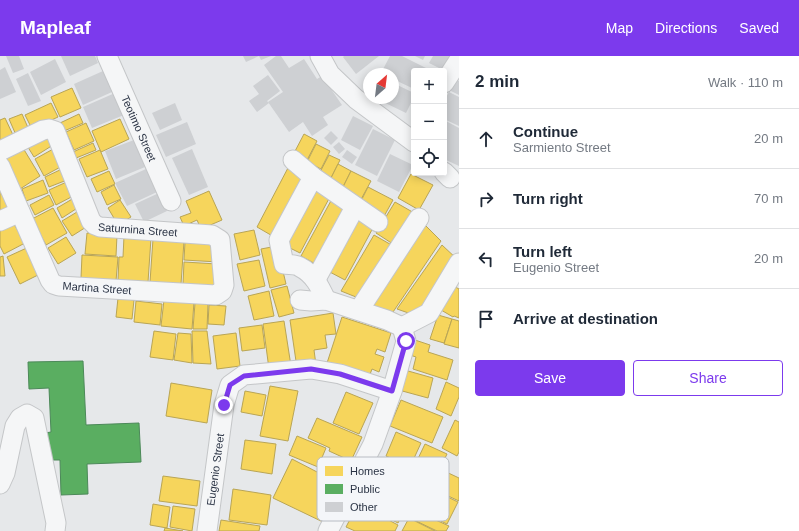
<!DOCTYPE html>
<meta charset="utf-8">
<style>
:root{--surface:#fff;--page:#f6f6f7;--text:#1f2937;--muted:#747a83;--line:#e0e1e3;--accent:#7c3aed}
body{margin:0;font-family:Arial,sans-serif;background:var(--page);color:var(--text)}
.controls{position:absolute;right:12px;top:12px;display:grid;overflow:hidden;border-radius:4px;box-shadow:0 2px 10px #0003}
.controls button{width:36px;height:36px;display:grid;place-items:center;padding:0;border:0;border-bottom:1px solid var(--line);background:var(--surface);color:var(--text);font:20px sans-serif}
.compass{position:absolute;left:363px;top:12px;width:36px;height:36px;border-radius:50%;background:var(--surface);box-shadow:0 2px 10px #0003;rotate:28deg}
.stop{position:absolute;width:12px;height:12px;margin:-9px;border:3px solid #7c3aed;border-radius:50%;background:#fff}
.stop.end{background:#7c3aed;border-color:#fff;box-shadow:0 1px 4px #0008}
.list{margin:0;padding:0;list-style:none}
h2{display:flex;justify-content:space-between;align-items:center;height:52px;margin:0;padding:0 16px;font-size:17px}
h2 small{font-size:13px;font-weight:400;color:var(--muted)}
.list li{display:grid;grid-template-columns:26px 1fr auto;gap:12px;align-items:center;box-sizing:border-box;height:60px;padding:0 16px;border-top:1px solid var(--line)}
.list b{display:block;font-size:15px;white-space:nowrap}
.list p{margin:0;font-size:13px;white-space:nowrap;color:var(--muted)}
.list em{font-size:13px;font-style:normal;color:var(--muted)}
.actions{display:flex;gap:8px;padding:12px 16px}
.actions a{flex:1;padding:9px 0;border:1px solid var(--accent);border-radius:4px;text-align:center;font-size:14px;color:var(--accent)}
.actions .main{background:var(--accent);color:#fff}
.icon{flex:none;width:22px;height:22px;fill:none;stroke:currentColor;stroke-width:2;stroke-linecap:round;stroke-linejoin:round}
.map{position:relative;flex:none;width:459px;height:475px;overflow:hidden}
header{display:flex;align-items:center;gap:24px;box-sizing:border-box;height:56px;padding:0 20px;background:var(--accent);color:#fff}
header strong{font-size:19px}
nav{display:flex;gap:22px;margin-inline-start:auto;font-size:14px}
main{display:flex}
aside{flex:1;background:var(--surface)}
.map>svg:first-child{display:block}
.homes{fill:#f6d55c;stroke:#b9a555}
.public{fill:#5aae61;stroke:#4c8959}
.building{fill:#ced0d3}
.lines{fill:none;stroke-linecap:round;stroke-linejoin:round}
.minor-casing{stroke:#c4c6c8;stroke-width:21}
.minor{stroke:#f5f6f7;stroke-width:19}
.route{stroke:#7c3aed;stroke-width:5}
.labels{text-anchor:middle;stroke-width:4;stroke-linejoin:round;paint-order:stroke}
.street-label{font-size:11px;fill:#2b3445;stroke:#f4f6f9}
.key{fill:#f4f6f9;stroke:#b8bcc3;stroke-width:1}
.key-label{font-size:11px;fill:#2b3445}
</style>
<header>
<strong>Mapleaf</strong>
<nav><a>Map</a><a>Directions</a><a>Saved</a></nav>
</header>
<main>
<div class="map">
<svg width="459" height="475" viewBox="0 0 459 475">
<rect width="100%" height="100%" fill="#e6e8ea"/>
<!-- homes -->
<g class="homes">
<path d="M72,32L81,52L60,61L51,41Z"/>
<path d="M51,47L58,61L32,73L25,59Z"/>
<path d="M22,58L29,74L16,79L9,63Z"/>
<path d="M79,58L83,67L64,75L60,67Z"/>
<path d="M5,62L13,79L0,86V64Z"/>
<path d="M120,63L129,83L101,96L92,75Z"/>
<path d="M86,67L94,85L74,94L66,76Z"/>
<path d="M46,76L53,89L34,101L26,88Z"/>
<path d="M304,78L317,85L306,106L293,99Z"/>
<path d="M93,87L96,94L76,102L73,96Z"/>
<path d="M316,88L330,95L321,113L307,106Z"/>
<path d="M23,92L40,120L20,133L3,105Z"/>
<path d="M55,92L64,109L44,120L35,103Z"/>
<path d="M100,94L108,113L87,121L79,103Z"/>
<path d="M329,99L340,104L330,124L319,118Z"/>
<path d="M338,108L351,115L342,133L329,126Z"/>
<path d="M289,110L309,120L276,182L257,171Z"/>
<path d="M62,113L67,124L49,131L45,121Z"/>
<path d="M109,115L115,128L97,136L91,123Z"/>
<path d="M351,115L371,125L359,147L340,137Z"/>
<path d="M411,118L433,129L419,154L398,142Z"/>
<path d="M43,124L48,137L26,145L22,133Z"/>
<path d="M71,124L77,138L56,149L49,134Z"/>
<path d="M314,128L332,137L300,197L282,188Z"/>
<path d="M114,129L121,143L107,149L101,136Z"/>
<path d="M368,131L393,144L382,164L359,149Z"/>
<path d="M0,133L13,151L0,156Z"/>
<path d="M209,135L222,164L201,173L197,164L184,170L180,161L191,157L186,145Z"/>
<path d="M49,139L54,149L35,159L30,149Z"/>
<path d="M333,141L351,151L319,210L301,200Z"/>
<path d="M74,142L79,151L62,162L57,152Z"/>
<path d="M120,144L131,161L118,169L108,152Z"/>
<path d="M395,146L416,158L396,190L376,177Z"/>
<path d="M53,152L67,177L46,189L32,163Z"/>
<path d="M82,153L91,168L72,180L62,165Z"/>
<path d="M354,160L374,170L345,224L326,214Z"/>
<path d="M422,166L441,185L393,256L368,249Z"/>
<path d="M14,168L25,187L4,198L0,190V175Z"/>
<path d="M254,174L260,199L240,204L234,178Z"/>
<path d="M87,177L117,179L116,200L85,198Z"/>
<path d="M374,179L395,191L361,243L341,235Z"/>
<path d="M124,180L151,182L148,226L118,224L119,201H123Z"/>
<path d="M66,181L76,197L58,208L48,192Z"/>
<path d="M153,183L184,185L181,228L150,226Z"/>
<path d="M185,186L219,188L218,206L184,204Z"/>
<path d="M442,189L458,204L420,261L397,253Z"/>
<path d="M31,190L44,216L20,228L7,201Z"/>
<path d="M277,190L286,228L270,232L261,193Z"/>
<path d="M82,199L118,201L116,225L81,222Z"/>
<path d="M3,200L5,220H0V201Z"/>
<path d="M259,204L265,230L244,235L237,208Z"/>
<path d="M184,206L217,208L216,230L183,228Z"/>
<path d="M450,228L459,233V262L454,260L453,261L436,251Z"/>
<path d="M287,230L294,257L279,261L271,234Z"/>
<path d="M269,235L274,260L254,264L248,240Z"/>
<path d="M118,242L134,244L132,263L116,261Z"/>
<path d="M164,244L194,246L192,273L161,270Z"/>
<path d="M136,245L162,248L160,269L134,266Z"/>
<path d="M195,247L208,248L207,273H193Z"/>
<path d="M209,249L226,250L224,269L208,268Z"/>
<path d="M333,257L336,278L325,279L327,292L314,294L316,309L297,312L290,264Z"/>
<path d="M438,259L452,263L444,287L430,283Z"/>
<path d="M342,261L391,277L385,296L377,293L375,298L384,301L379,316L372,313L369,321L327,307Z"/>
<path d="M452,263L459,265V292L444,288Z"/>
<path d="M284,265L291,310L269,313L263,268Z"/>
<path d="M262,269L265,292L242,295L239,272Z"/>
<path d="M154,275L176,278L173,304L150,301Z"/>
<path d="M192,275H207L211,308L193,307Z"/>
<path d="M178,277L191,278L192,307L174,304Z"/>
<path d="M236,277L240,310L217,313L213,280Z"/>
<path d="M409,282L430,289L428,296L453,304L447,324L413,313L416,301L404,297Z"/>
<path d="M401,313L433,322L428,342L395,333Z"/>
<path d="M446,326L459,332V341L451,360L436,353Z"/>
<path d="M171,327L212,334L207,367L166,360Z"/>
<path d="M270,330L298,335L288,385L260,380Z"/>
<path d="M245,335L266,339L262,360L241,356Z"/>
<path d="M346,336L373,347L359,378L333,367Z"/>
<path d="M401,344L443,361L432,387L390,370Z"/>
<path d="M317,362L362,381L351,405L329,395L330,392L308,382Z"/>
<path d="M455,364L459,366V396L457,400L442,392Z"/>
<path d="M396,376L421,387L410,411L386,400Z"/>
<path d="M297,380L326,392L318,411L289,399Z"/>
<path d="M245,384L276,388L272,418L241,413Z"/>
<path d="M425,388L447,398L436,421L414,411Z"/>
<path d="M292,403L319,417L323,408L346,419L323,466L273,442Z"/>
<path d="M442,414L459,422V445L433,433Z"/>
<path d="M163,420L200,425L197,450L159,445Z"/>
<path d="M365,422L409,444L398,467L353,444Z"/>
<path d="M429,432L458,446L447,468L418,454Z"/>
<path d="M233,433L271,439L267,469L229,464Z"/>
<path d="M153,448L170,451L167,472L150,469Z"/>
<path d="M358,448L398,469L395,475H355L346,471Z"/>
<path d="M173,450L195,453L192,475L170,471Z"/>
<path d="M418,456L449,470L446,475H437L414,464Z"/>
<path d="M409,462L435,475H402Z"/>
<path d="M221,464L260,470L259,475H219Z"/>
<path d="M165,472L183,475H164Z"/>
</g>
<!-- public -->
<path class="public" d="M83,305L86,369L139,367L141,406L87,408L88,438L61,439L60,404H46L45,377L51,376L49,332L29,333L28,306Z"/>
<!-- building -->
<g class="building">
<path d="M6,0H19L24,13L13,17Z"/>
<path d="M61,0H95L98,7L70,20Z"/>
<path d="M243,0H259L246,6Z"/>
<path d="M259,0H271L261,4Z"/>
<path d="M276,0H281L289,12L304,3L317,23L322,20L342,49L323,61L328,69L312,80L303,66L289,76L268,46L283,36L264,9Z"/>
<path d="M344,0H379L356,18L343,1Z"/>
<path d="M390,0H402L426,12L425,15H414V33L393,23V18L381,17Z"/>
<path d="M415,0H425L423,4Z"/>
<path d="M433,0H450L443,14L429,7Z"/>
<path d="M55,3L66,26L41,39L30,16Z"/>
<path d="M5,11L16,36L0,43V14Z"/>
<path d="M103,15L112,36L83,49L74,28Z"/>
<path d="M28,17L41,45L28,50L16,23Z"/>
<path d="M268,19L280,35L267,45L269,47L257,56L249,45L259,38L253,30Z"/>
<path d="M455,23L459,25V39L449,34Z"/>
<path d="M393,27L414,37V41L406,57L375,42H393Z"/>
<path d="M449,36L459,41V70L444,63V45Z"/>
<path d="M115,37L124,59L92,72L83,51Z"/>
<path d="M175,47L182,64L160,74L152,57Z"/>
<path d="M353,60L373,70L360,94L341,84Z"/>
<path d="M444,64L459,72V110L444,103Z"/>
<path d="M187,66L196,88L166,101L156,79Z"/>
<path d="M373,73L395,84L377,120L355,109Z"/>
<path d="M331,75L338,82L331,89L324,82Z"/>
<path d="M134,84L145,111L116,123L105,95Z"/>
<path d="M339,86L345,93L339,98L333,91Z"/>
<path d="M192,93L208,131L189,139L172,102Z"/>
<path d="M347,94L357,101L352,108L342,101Z"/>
<path d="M390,98L413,109L399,136L377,125Z"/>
<path d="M146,113L157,136L127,150L115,127Z"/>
<path d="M159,137L167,155L144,166L135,148Z"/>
</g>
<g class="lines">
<!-- minor casing -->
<g class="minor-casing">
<g id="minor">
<path id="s1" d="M107,0L171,145"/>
<path d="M320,0L330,18L356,43L414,86"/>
<path d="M444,27L459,4"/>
<path id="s2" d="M0,95L43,74L49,73L55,75L91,165L95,169L100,171L212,179L220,184L224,229L222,235L216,239L59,230L53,228L50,224L0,110"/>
<path d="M293,104L313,121L378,166"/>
<path d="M444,116L450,122"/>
<path d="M313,121L279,184L284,208C289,209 296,208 300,211C314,218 320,231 326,244"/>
<path d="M0,165L20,156"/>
<path d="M316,223L355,151"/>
<path d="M300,244L311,245L326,244L387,264L402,271"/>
<path d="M359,254L419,162"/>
<path d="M402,271L429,257L459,207"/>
<path d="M0,428L5,417L15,370L20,362L27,358L34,362L56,467L55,475"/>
<path id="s3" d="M207,475L224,349L230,329L244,319L311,313L340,318L392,335"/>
<path d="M328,475L373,388L392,335L406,285L402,271"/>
</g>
</g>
<!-- minor -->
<use href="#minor" class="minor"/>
</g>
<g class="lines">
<!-- route -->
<path class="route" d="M224,349L230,329L244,320L311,313L340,318L392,335L406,285"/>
</g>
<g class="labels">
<!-- street labels -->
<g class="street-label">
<text dy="4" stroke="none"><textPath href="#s1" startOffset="79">Teotimo Street</textPath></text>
<text dy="4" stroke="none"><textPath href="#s2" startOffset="206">Saturnina Street</textPath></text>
<text transform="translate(97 232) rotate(4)" y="4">Martina Street</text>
<text dy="4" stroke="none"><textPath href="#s3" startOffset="62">Eugenio Street</textPath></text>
</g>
</g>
<!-- legend -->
<rect x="317" y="401" width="132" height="64" rx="6" class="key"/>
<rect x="325" y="410" width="18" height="10" fill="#f6d55c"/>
<rect x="325" y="428" width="18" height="10" fill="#5aae61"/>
<rect x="325" y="446" width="18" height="10" fill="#ced0d3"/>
<g class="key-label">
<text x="350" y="419">Homes</text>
<text x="350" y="437">Public</text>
<text x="350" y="455">Other</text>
</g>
</svg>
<div class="controls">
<button>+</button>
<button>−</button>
<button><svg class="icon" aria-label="locate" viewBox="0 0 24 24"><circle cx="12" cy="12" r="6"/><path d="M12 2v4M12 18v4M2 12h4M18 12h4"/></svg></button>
</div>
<svg class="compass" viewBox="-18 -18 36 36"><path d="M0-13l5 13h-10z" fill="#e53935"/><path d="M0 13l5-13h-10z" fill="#747a83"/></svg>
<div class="stop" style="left:406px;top:285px"></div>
<div class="stop end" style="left:224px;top:349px"></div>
</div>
<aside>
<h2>2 min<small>Walk · 110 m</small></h2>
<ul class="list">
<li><svg class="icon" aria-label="ahead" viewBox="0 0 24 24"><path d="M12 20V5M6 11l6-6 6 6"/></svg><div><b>Continue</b><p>Sarmiento Street</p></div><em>20 m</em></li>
<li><svg class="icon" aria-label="right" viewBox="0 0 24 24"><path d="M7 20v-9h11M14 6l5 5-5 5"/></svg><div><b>Turn right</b></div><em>70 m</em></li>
<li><svg class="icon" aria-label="left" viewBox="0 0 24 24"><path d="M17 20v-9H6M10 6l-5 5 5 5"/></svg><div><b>Turn left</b><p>Eugenio Street</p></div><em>20 m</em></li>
<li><svg class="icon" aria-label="arrive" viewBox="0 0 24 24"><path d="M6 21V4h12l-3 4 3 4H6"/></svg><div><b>Arrive at destination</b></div></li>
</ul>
<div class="actions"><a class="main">Save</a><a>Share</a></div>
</aside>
</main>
